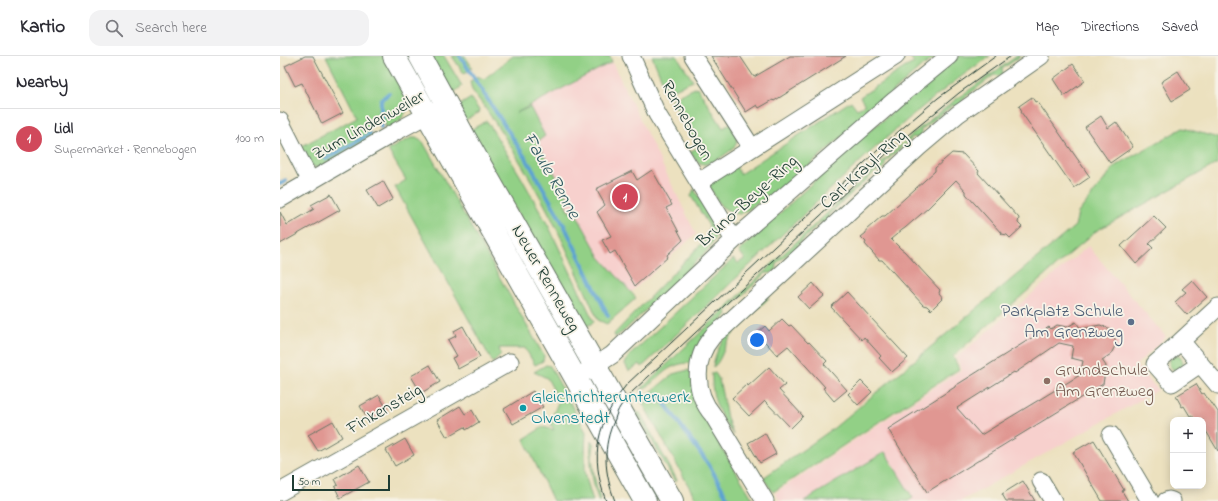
<!DOCTYPE html>
<meta charset="utf-8">
<style>
:root{--surface:#fff;--page:#f2f2f3;--text:#2b2b33;--muted:#7c7c81;--line:#e1e1e2;--accent:#d1495b}
body{margin:0;font-family:"Indie Flower",sans-serif;background:var(--page);color:var(--text)}
.controls{position:absolute;right:12px;bottom:12px;display:grid;overflow:hidden;border-radius:8px;box-shadow:0 2px 10px #0003}
.controls button{width:36px;height:36px;display:grid;place-items:center;padding:0;border:0;border-bottom:1px solid var(--line);background:var(--surface);color:var(--text);font:20px sans-serif}
.scale{position:absolute;left:12px;bottom:10px;width:98px;box-sizing:border-box;padding-left:4px;border:2px solid #1f3d34;border-top:0;font-size:11px;line-height:14px;white-space:nowrap;color:#1f3d34;-webkit-text-stroke:3px #f7f3e8;paint-order:stroke}
.you{position:absolute;left:477px;top:284px;width:14px;height:14px;margin:-10px;border:3px solid #fff;border-radius:50%;background:#1a73e8;box-shadow:0 0 0 6px #1a73e833}
.badge{display:grid;place-items:center;width:26px;height:26px;border-radius:50%;background:var(--accent);color:#fff;font-size:13px;font-weight:700}
.pin{position:absolute;translate:-50% -50%;border:2px solid #fff;box-shadow:0 1px 4px #0006}
.list{margin:0;padding:0;list-style:none}
h2{display:flex;justify-content:space-between;align-items:center;height:52px;margin:0;padding:0 16px;font-size:17px}
h2 small{font-size:13px;font-weight:400;color:var(--muted)}
.list li{display:grid;grid-template-columns:26px 1fr auto;gap:12px;align-items:center;box-sizing:border-box;height:60px;padding:0 16px;border-top:1px solid var(--line)}
.list b{display:block;font-size:15px;white-space:nowrap}
.list p{margin:0;font-size:13px;white-space:nowrap;color:var(--muted)}
.list em{font-size:13px;font-style:normal;color:var(--muted)}
.icon{flex:none;width:22px;height:22px;fill:none;stroke:currentColor;stroke-width:2;stroke-linecap:round;stroke-linejoin:round}
.map{position:relative;flex:none;width:938px;height:445px;overflow:hidden}
header{display:flex;align-items:center;gap:24px;box-sizing:border-box;height:56px;padding:0 20px;background:var(--surface);border-bottom:1px solid var(--line)}
header strong{font-size:19px}
nav{display:flex;gap:22px;margin-inline-start:auto;font-size:14px}
.search{width:280px;height:36px;background:var(--page);display:flex;align-items:center;gap:10px;box-sizing:border-box;padding:0 14px;border-radius:12px;color:var(--muted);font-size:15px}
main{display:flex}
aside{flex:1;background:var(--surface)}
.map>svg:first-child{display:block}
.built{fill:#f7d0cd}
.green{fill:#92d086;stroke:#58865d}
.lines{fill:none;stroke-linecap:round;stroke-linejoin:round}
.stream{stroke:#5ca2d2;stroke-width:4}
.building{fill:#e09792;fill-rule:evenodd}
.minor-casing{stroke:#677665;stroke-width:19}
.major-casing{stroke:#677665;stroke-width:24}
.minor{stroke:#fff;stroke-width:17}
.major{stroke:#fff;stroke-width:22}
.tram{stroke:#1f3d34;stroke-width:1}
.service-dot{fill:#5c6f8a;stroke:#f7f3e8;stroke-width:1.5}
.education-dot{fill:#8d6e63;stroke:#f7f3e8;stroke-width:1.5}
.culture-dot{fill:#0f9aa8;stroke:#f7f3e8;stroke-width:1.5}
.labels{text-anchor:middle;dominant-baseline:central;stroke-width:3.5;stroke-linejoin:round;paint-order:stroke}
.street-label{font-size:18px;fill:#1f3d34;stroke:#f7f3e8}
.service-label{font-size:18px;fill:#4e5e75;stroke:#f7f3e8;text-anchor:end}
.education-label{font-size:18px;fill:#785e54;stroke:#f7f3e8;text-anchor:start}
.culture-label{font-size:18px;fill:#0d838f;stroke:#f7f3e8;text-anchor:start}
.water-label{font-size:19px;font-style:italic;fill:#315b63;stroke:#f7f3e8}
</style>
<header>
<strong>Kartio</strong>
<div class="search"><svg class="icon" aria-label="search" viewBox="0 0 24 24"><circle cx="10" cy="10" r="6"/><path d="M15 15l6 6"/></svg>Search here</div>
<nav><a>Map</a><a>Directions</a><a>Saved</a></nav>
</header>
<main>
<aside>
<h2>Nearby<small></small></h2>
<ul class="list">
<li><span class="badge">1</span><div><b>Lidl</b><p>Supermarket · Rennebogen</p></div><em>100 m</em></li>
</ul>
</aside>
<div class="map">
<svg width="938" height="445" viewBox="0 0 938 445">
<rect width="100%" height="100%" fill="#f7f3e8"/>
<filter id="ink" filterUnits="userSpaceOnUse"><feTurbulence type="fractalNoise" baseFrequency=".025" numOctaves="2"/><feDisplacementMap in="SourceGraphic" scale="8" xChannelSelector="R" yChannelSelector="G"/><feConvolveMatrix kernelMatrix="1 2 1 2 8 2 1 2 1" color-interpolation-filters="sRGB"/></filter>
<filter id="wash" filterUnits="userSpaceOnUse"><feTurbulence type="fractalNoise" baseFrequency=".012" numOctaves="4" result="noise"/><feDisplacementMap in="SourceGraphic" scale="16" xChannelSelector="R" yChannelSelector="G"/><feGaussianBlur stdDeviation="0.9" result="paint"/><feColorMatrix in="noise" values="0 0 0 0 0 0 0 0 0 0 0 0 0 0 0 0 0 1.4 0 .05"/><feComposite in="paint" operator="in"/></filter>
<g filter="url(#wash)">
<rect width="100%" height="100%" fill="#ece1bf"/>
<path class="built" d="M332,6L416,178L340,246L236,57Z
M808,190L886,281L856,309L878,334L681,445H500L495,437L682,313L676,302Z"/>
<path class="green" d="M46,0H108L129,47C126,60 119,66 108,74L103,64L86,73L95,81L38,112L32,110L20,91L77,61Z
M149,0H164L182,30L171,39Z
M172,0H185L192,11L184,18Z
M233,0H330L332,6L236,57L250,51L265,80L257,86L290,145L285,148L289,156L294,154L320,201L356,242L327,268L318,264C303,230 288,195 271,161C248,117 222,74 192,34L190,26L197,20L204,23Z
M372,0H397L413,25L387,36Z
M630,0H657L640,12L516,121L471,152L460,158L452,157L441,150L430,132L432,126L455,109L460,118L571,45L577,53L585,49L580,41L624,12L634,7Z
M680,0H710C641,47 581,104 521,161C468,211 415,261 362,311L360,308L349,315L345,308L349,300L453,203L458,207L465,203L459,195L581,82Z
M737,0H741L722,13L723,18L719,20L714,19L683,43L682,48L677,51L673,49L641,74V81L638,82L633,81L605,106V111L601,115H596L548,159L549,163L546,166H540L517,190L519,193L515,196H510L496,208L497,213L492,217H486L446,255L447,258L411,307C383,307 380,326 359,335L489,211L635,76L675,44Z
M417,31L443,72L452,67C455,74 459,80 456,88C454,94 430,110 423,108C416,107 414,101 410,96L418,91L391,43Z
M191,42L200,56L185,65L177,51Z
M207,65L241,121L269,171L314,266L304,272L190,74Z
M903,72L938,82V107L816,175L673,300L679,313L493,436L483,422L554,372L795,170L798,157L835,110Z
M131,82H136L143,86L264,300L263,305L255,309L245,292H219L221,299L213,307L115,131L126,124L108,94Z
M414,133L435,169V182L427,195L344,275L335,281L334,278L428,181L429,170L411,140Z
M483,242H489C474,256 458,269 447,287C443,294 440,307 433,311C437,281 462,262 483,242Z
M889 307a7 7 0 1 1 14 0a7 7 0 1 1-14 0Z
M266,309L270,310L306,376L305,398V415L307,425L313,445H273L244,383L263,371L274,374L270,366L279,344L267,322L254,316Z
M408,314L412,317L421,354L441,391L474,445H417L362,346L365,341L393,318Z
M432,317H435L439,323L447,362L453,379C439,358 431,343 432,317Z
M356,356L360,357L397,424L395,426Z
M311,384L314,389L312,401L314,418L317,432L321,445H318V443C311,423 310,405 311,384Z
M605,396L633,442L628,445H524Z"/>
<g class="lines">
<path class="stream" d="M180,0L250,109L285,171L328,260
M101,71V44L109,37
M46,103L90,78
M0,128L6,125
M378,338L429,409L449,445"/>
</g>
<g id="blocks">
<path class="building" d="M25,0H33L63,57L42,68L22,27L15,30L5,10Z
M431,0H460L474,21L510,0H566L494,45L493,44L479,52L477,49L466,56Z
M793,8L805,25L784,40L773,23Z
M898,15L910,34L892,45L881,26Z
M752,41L755,46L757,45L810,121L794,132L741,56L742,55L739,50Z
M821,60L828,72L836,66L853,91L830,107L805,71Z
M672,97L683,98L699,115L698,117L739,162L738,167L742,171L730,182L727,179L722,178L686,138V135L676,124L648,152L625,172L622,174L611,183L621,193L624,195L660,234L659,237L663,242L651,254L647,250L643,249L602,204H599L585,188L586,186L581,181L586,177V174L602,160H605L655,115V112Z
M372,114L392,149L386,152L403,184L387,199L388,201L355,230L335,195L330,198L322,184L331,180L317,156L325,149L316,133L352,115L357,124Z
M103,125L113,143L98,152L87,134Z
M51,138L60,154L0,188V156L7,169L34,153L31,149Z
M874,160L886,172L869,188L873,192L856,208L841,190Z
M912,224L927,241L907,259L895,246L906,236L902,233Z
M533,227L544,240L529,253L518,241Z
M567,236L628,302L612,316L599,302L601,300L584,281L582,284L551,251Z
M502,263L509,270L511,269L528,287L529,286L547,305L544,308L567,334L554,345L543,332L545,331L508,290L497,299L477,277L485,270L489,275Z
M796,266L801,273L820,269L831,273L833,276L836,288L831,298L822,304L826,310L823,328L647,436L608,373L675,331V330L769,271L771,273L777,269L787,271ZM779,287L793,290L791,302L803,305L800,319L701,379L677,352L734,316L735,317Z
M183,270L200,301L178,313L172,302L177,300L168,284L176,280L174,275Z
M150,309L160,326L141,337L131,320Z
M489,311L505,329L499,334L523,360L511,372L485,345L469,360L452,342L467,328L468,330Z
M581,325L592,336L578,349L568,338Z
M916,328L922,338L924,337L931,348L932,347L938,356V395L923,370V364H915L912,359L910,360L904,350L902,351L896,340Z
M253,335L263,351L233,368L224,353Z
M99,339L108,355L89,366L80,350Z
M180,350L185,358L192,354L199,366L186,374L185,371L167,381L157,364Z
M53,365L62,381L38,395L28,379Z
M485,377L496,398L480,407L468,387Z
M125,383L134,399L115,410L106,394Z
M814,384L844,434L842,435L848,445H822L793,396Z
M79,409L89,426L60,442L55,431L58,429L55,423Z
M743,425L755,445H726L722,438Z"/>
</g>
</g>
<g filter="url(#ink)">
<use href="#blocks" fill-opacity="0" stroke="#677665" stroke-width="1"/>
<g class="lines">
<g class="minor-casing">
<path id="minor" d="M351,0L377,58L454,184
M413,0L472,92
M0,65L31,126
M419,126L616,0
M0,143L117,75L158,53
M901,285L938,251
M920,308L892,327L875,308L901,285L938,329
M304,317L332,299L454,184L615,44L669,0
M831,379L870,445
M761,425L773,445
M0,436L230,306
M485,445L433,359C414,337 413,303 432,281C435,277 440,274 444,271L639,91L678,58L761,0
M886,445L889,444L892,445"/>
</g>
<g class="major-casing">
<path id="major" d="M114,0L365,445
M140,0L185,82L392,445"/>
</g>
<use href="#minor" class="minor"/>
<use href="#major" class="major"/>
<path class="tram" d="M326,445C309,399 317,366 347,328L612,81L658,42L716,0
M335,445C324,417 322,390 335,363C336,359 338,354 340,351C343,346 348,341 352,336L617,88L679,37L731,0"/>
</g>
</g>
<circle class="service-dot" cx="851" cy="266" r="4"/>
<circle class="education-dot" cx="767" cy="325" r="4"/>
<circle class="culture-dot" cx="243" cy="352" r="4"/>
<g class="labels">
<g class="street-label">
<text transform="translate(406 65) rotate(61)">Rennebogen</text>
<text transform="translate(89 70) rotate(-29)">Zum Lindenweiler</text>
<text transform="translate(584 114) rotate(-42)">Carl-Krayl-Ring</text>
<text transform="translate(468 146) rotate(-42)">Bruno-Beye-Ring</text>
<text transform="translate(265 223) rotate(60)">Neuer Renneweg</text>
<text transform="translate(105 354) rotate(-30)">Finkensteig</text>
</g>
<g class="service-label">
<text x="843" y="256">Parkplatz Schule<tspan x="843" dy="21">Am Grenzweg</tspan></text>
</g>
<g class="education-label">
<text x="775" y="315">Grundschule<tspan x="775" dy="21">Am Grenzweg</tspan></text>
</g>
<g class="culture-label">
<text x="251" y="342">Gleichrichterunterwerk<tspan x="251" dy="21">Olvenstedt</tspan></text>
</g>
<g class="water-label">
<text transform="translate(271 120) rotate(60)">Faule Renne</text>
</g>
</g>
</svg>
<div class="controls">
<button>+</button>
<button>−</button>
</div>
<div class="scale">50 m</div>
<div class="you"></div>
<div class="pin badge" style="left:345px;top:141px">1</div>
</div>
</main>
